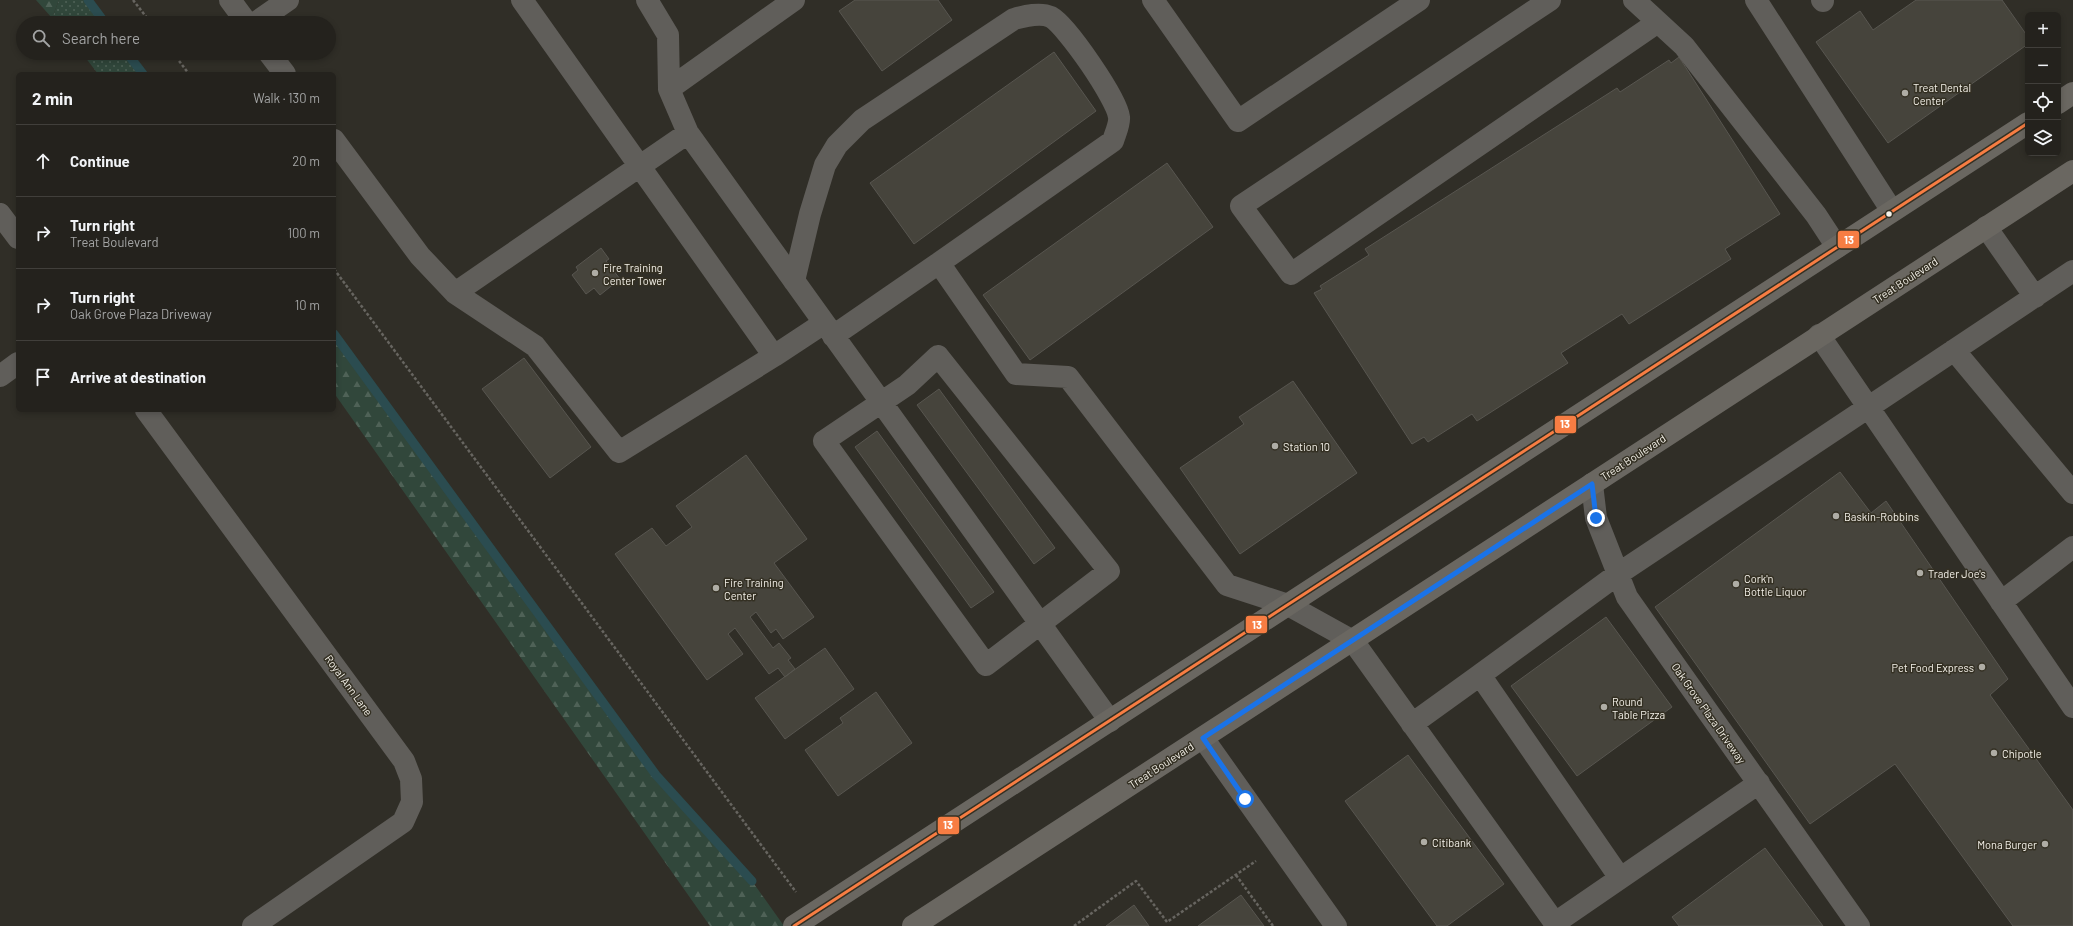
<!DOCTYPE html>
<meta charset="utf-8">
<style>
:root{--surface:#24221d;--page:#2c2a26;--text:#f1f3f6;--muted:#a3a4a4;--line:#413f3b}
body{margin:0;font-family:Barlow,sans-serif;background:var(--page);color:var(--text)}
.controls{position:absolute;right:12px;top:12px;display:grid;overflow:hidden;border-radius:6px;box-shadow:0 2px 6px #0003}
.controls button{width:36px;height:36px;display:grid;place-items:center;padding:0;border:0;border-bottom:1px solid var(--line);background:var(--surface);color:var(--text);font:20px sans-serif}
.stop{position:absolute;width:12px;height:12px;margin:-9px;border:3px solid #1a73e8;border-radius:50%;background:#fff}
.stop.end{background:#1a73e8;border-color:#fff;box-shadow:0 1px 4px #0008}
.list{margin:0;padding:0;list-style:none}
h2{display:flex;justify-content:space-between;align-items:center;height:52px;margin:0;padding:0 16px;font-size:17px}
h2 small{font-size:13px;font-weight:400;color:var(--muted)}
.list li{display:grid;grid-template-columns:26px 1fr auto;gap:12px;align-items:center;box-sizing:border-box;height:72px;padding:0 16px;border-top:1px solid var(--line)}
.list b{display:block;font-size:15px;white-space:nowrap}
.list p{margin:0;font-size:13px;white-space:nowrap;color:var(--muted)}
.list em{font-size:13px;font-style:normal;color:var(--muted)}
.icon{flex:none;width:22px;height:22px;fill:none;stroke:currentColor;stroke-width:2;stroke-linecap:round;stroke-linejoin:round}
.map{position:relative;flex:none;width:2073px;height:926px;overflow:hidden}
.search{position:absolute;background:var(--surface);box-shadow:0 2px 6px #0003;left:16px;top:16px;width:320px;height:44px;display:flex;align-items:center;gap:10px;box-sizing:border-box;padding:0 14px;border-radius:22px;color:var(--muted);font-size:15px}
.panel{position:absolute;background:var(--surface);box-shadow:0 2px 6px #0003;left:16px;top:72px;width:320px;height:340px;border-radius:6px}
.map>svg:first-child{display:block}
.grass{fill:url(#grass-dots)}
.forest{fill:url(#forest-firs)}
.lines{fill:none;stroke-linecap:round;stroke-linejoin:round}
.stream{stroke:#2b4c50;stroke-width:9}
.building{fill:#46443c;stroke:#585650}
.path{stroke:#676560;stroke-width:2.5;stroke-dasharray:3 2;stroke-linecap:butt}
.minor{stroke:#605e5a;stroke-width:22}
.major{stroke:#6a6761;stroke-width:22}
.bus-1-casing{stroke:#343023;stroke-width:6}
.bus-1{stroke:#f77d43;stroke-width:3}
.route{stroke:#1a73e8;stroke-width:5}
.poi-dot{fill:#afada5;stroke:#343023;stroke-width:1.5}
.bus-dot{fill:#f4f1e9;stroke:#343023;stroke-width:1.5}
.labels{text-anchor:middle;dominant-baseline:central;stroke-width:3;stroke-linejoin:round;paint-order:stroke}
.poi-label{font-size:11px;fill:#f4f1e9;stroke:#343023;text-anchor:start}
.street-label{font-size:11px;fill:#f4f1e9;stroke:#343023}
.line-badge{stroke:#343023;stroke-width:1.5}
.badge-label{font-size:11px;text-anchor:middle;font-weight:bold;fill:#fff}
</style>
<div class="map">
<svg width="2073" height="926" viewBox="0 0 2073 926">
<defs>
<pattern id="grass-dots" width="8" height="8" patternUnits="userSpaceOnUse"><rect width="8" height="8" fill="#31473b"/><path d="M2 2h.1M6 6h.1" fill="none" stroke="#4f6257" stroke-width="1.8" stroke-linecap="round"/></pattern>
<pattern id="forest-firs" width="22" height="20" patternUnits="userSpaceOnUse"><rect width="22" height="20" fill="#31473b"/><path d="M5 1l3.5 6h-7zM16 11l3.5 6h-7z" fill="#4f6257"/></pattern>
</defs>
<rect width="100%" height="100%" fill="#302e27"/>
<path class="grass" d="M59,0H88L105,23H56L52,18Z
M82,53H127L143,74H98Z"/>
<path class="forest" d="M36,0H59L52,18Z
M334,334L656,775L752,881L784,926H710L334,393Z"/>
<g class="lines">
<path class="stream" d="M88,0L105,23
M127,53L143,74
M334,334L656,775L752,881"/>
</g>
<path class="building" d="M855,0H938L952,20L882,71L839,11Z
M1916,0H2002L2028,37V44L1888,143L1816,42L1860,11L1873,30Z
M1054,52L1096,111L914,244L870,183Z
M1679,57L1780,214L1725,249L1731,259L1629,324L1622,314L1561,353L1568,363L1477,421L1472,414L1428,442L1424,437L1412,444L1314,293L1322,289L1320,286L1369,255L1365,249L1617,88L1620,92L1669,60L1671,63Z
M1167,163L1213,227L1030,360L983,295Z
M601,248L609,259L606,261L620,279L600,295L594,288L586,294L572,275L578,270L576,267Z
M524,358L591,447L550,478L482,389Z
M1293,381L1357,473L1240,554L1180,468L1244,424L1239,417Z
M939,389L1055,548L1034,564L917,405Z
M877,431L994,592L971,608L855,447Z
M746,455L807,539L774,563L814,617L783,639L776,629L771,633L756,612L750,617L773,648L779,643L791,658L788,660L795,669L785,677L778,668L769,674L735,628L728,634L743,654L707,680L615,554L652,528L666,546L692,527L676,506Z
M1840,472L1871,513L1886,501L2008,679L1990,695L2073,810V926H2013L1895,764L1810,824L1655,607Z
M1606,617L1672,707L1577,776L1511,686Z
M825,648L854,689L785,739L755,698Z
M876,692L912,743L838,796L805,750L843,723L840,718Z
M1408,755L1504,884L1447,926H1437L1345,801Z
M1765,848L1823,926H1679L1672,917Z
M1241,895L1264,926H1198Z
M1134,905L1149,926H1106Z"/>
<g class="lines">
<path class="path" d="M133,0L151,23
M173,53L189,74
M334,269L796,892
M1236,875L1273,926
M1074,926L1136,881L1167,922L1256,861"/>
<path class="minor" d="M230,0L247,23
M522,0L774,356
M647,0L668,35L669,89L688,133L1110,721
M1153,0L1238,121L1419,0
M1550,0L1241,206L1291,274L1658,22
M1634,0L1684,46L1816,215L1837,247
M1756,0L1892,211
M1822,0L1823,1
M255,23L288,0
M269,53L285,74
M669,89L794,0
M334,140L420,256L455,293L535,346L619,452L774,356L824,323
M0,214L18,238
M1986,227L2035,297
M794,281L810,214L825,165L837,145L862,120L1014,19C1025,16 1040,12 1051,17C1067,26 1117,99 1119,117C1120,124 1115,134 1113,141L939,263
M455,293L688,133
M1819,335L2073,707
M833,336L939,263L1016,374L1068,377L1227,585L1288,605L1353,641L1557,926
M1954,350L2073,493
M938,356L1109,571L986,665L824,441L907,385Z
M0,376L18,363
M146,410L404,761L411,779L412,802L403,822L253,926
M1592,484L1596,518L1627,597L1859,926
M2001,602L2073,547
M1412,724L1480,675
M1203,738L1336,926
M1620,878L1480,675L1618,574L2073,271
M1555,923L1759,783"/>
<path class="major" d="M2058,103L2073,93
M794,926L2028,123
M913,926L2073,171"/>
<g class="bus-1-casing">
<path id="bus-1" d="M794,926L2028,123"/>
</g>
<use href="#bus-1" class="bus-1"/>
</g>
<g class="lines">
<path class="route" d="M1245,799L1203,738L1592,484L1596,518"/>
</g>
<g class="poi-dot">
<circle cx="1905" cy="93" r="4"/>
<circle cx="595" cy="273" r="4"/>
<circle cx="1275" cy="446" r="4"/>
<circle cx="1836" cy="516" r="4"/>
<circle cx="1920" cy="573" r="4"/>
<circle cx="1736" cy="584" r="4"/>
<circle cx="716" cy="588" r="4"/>
<circle cx="1982" cy="667" r="4"/>
<circle cx="1604" cy="707" r="4"/>
<circle cx="1994" cy="753" r="4"/>
<circle cx="1424" cy="842" r="4"/>
<circle cx="2045" cy="844" r="4"/>
</g>
<circle class="bus-dot" cx="1889" cy="214" r="3.5"/>
<g class="labels">
<g class="poi-label">
<text x="1913" y="87">Treat Dental<tspan x="1913" dy="13">Center</tspan></text>
<text x="603" y="267">Fire Training<tspan x="603" dy="13">Center Tower</tspan></text>
<text x="1283" y="446">Station 10</text>
<text x="1844" y="516">Baskin-Robbins</text>
<text x="1928" y="573">Trader Joe's</text>
<text x="1744" y="578">Cork'n<tspan x="1744" dy="13">Bottle Liquor</tspan></text>
<text x="724" y="582">Fire Training<tspan x="724" dy="13">Center</tspan></text>
<text x="1974" y="667" text-anchor="end">Pet Food Express</text>
<text x="1612" y="701">Round<tspan x="1612" dy="13">Table Pizza</tspan></text>
<text x="2002" y="753">Chipotle</text>
<text x="1432" y="842">Citibank</text>
<text x="2037" y="844" text-anchor="end">Mona Burger</text>
</g>
<g class="street-label">
<text transform="translate(1905 280) rotate(-33)">Treat Boulevard</text>
<text transform="translate(1633 457) rotate(-33)">Treat Boulevard</text>
<text transform="translate(349 685) rotate(54)">Royal Ann Lane</text>
<text transform="translate(1709 713) rotate(55)">Oak Grove Plaza Driveway</text>
<text transform="translate(1161 765) rotate(-33)">Treat Boulevard</text>
</g>
</g>
<g class="line-badge">
<rect x="1837" y="230" width="23" height="19" rx="4" fill="#f77d43"/>
<rect x="1554" y="415" width="23" height="19" rx="4" fill="#f77d43"/>
<rect x="1245" y="615" width="23" height="19" rx="4" fill="#f77d43"/>
<rect x="937" y="816" width="23" height="19" rx="4" fill="#f77d43"/>
</g>
<g class="badge-label">
<text x="1849" y="244">13</text>
<text x="1565" y="428">13</text>
<text x="1257" y="629">13</text>
<text x="948" y="829">13</text>
</g>
</svg>
<div class="controls">
<button>+</button>
<button>−</button>
<button><svg class="icon" aria-label="locate" viewBox="0 0 24 24"><circle cx="12" cy="12" r="6"/><path d="M12 2v4M12 18v4M2 12h4M18 12h4"/></svg></button>
<button><svg class="icon" aria-label="layers" viewBox="0 0 24 24"><path d="M12 4l9 5-9 5-9-5zM3 14l9 5 9-5"/></svg></button>
</div>
<div class="stop" style="left:1245px;top:799px"></div>
<div class="stop end" style="left:1596px;top:518px"></div>
<div class="search"><svg class="icon" aria-label="search" viewBox="0 0 24 24"><circle cx="10" cy="10" r="6"/><path d="M15 15l6 6"/></svg>Search here</div>
<section class="panel">
<h2>2 min<small>Walk · 130 m</small></h2>
<ul class="list">
<li><svg class="icon" aria-label="ahead" viewBox="0 0 24 24"><path d="M12 20V5M6 11l6-6 6 6"/></svg><div><b>Continue</b></div><em>20 m</em></li>
<li><svg class="icon" aria-label="right" viewBox="0 0 24 24"><path d="M7 20v-9h11M14 6l5 5-5 5"/></svg><div><b>Turn right</b><p>Treat Boulevard</p></div><em>100 m</em></li>
<li><svg class="icon" aria-label="right" viewBox="0 0 24 24"><path d="M7 20v-9h11M14 6l5 5-5 5"/></svg><div><b>Turn right</b><p>Oak Grove Plaza Driveway</p></div><em>10 m</em></li>
<li><svg class="icon" aria-label="arrive" viewBox="0 0 24 24"><path d="M6 21V4h12l-3 4 3 4H6"/></svg><div><b>Arrive at destination</b></div></li>
</ul>
</section>
</div>
